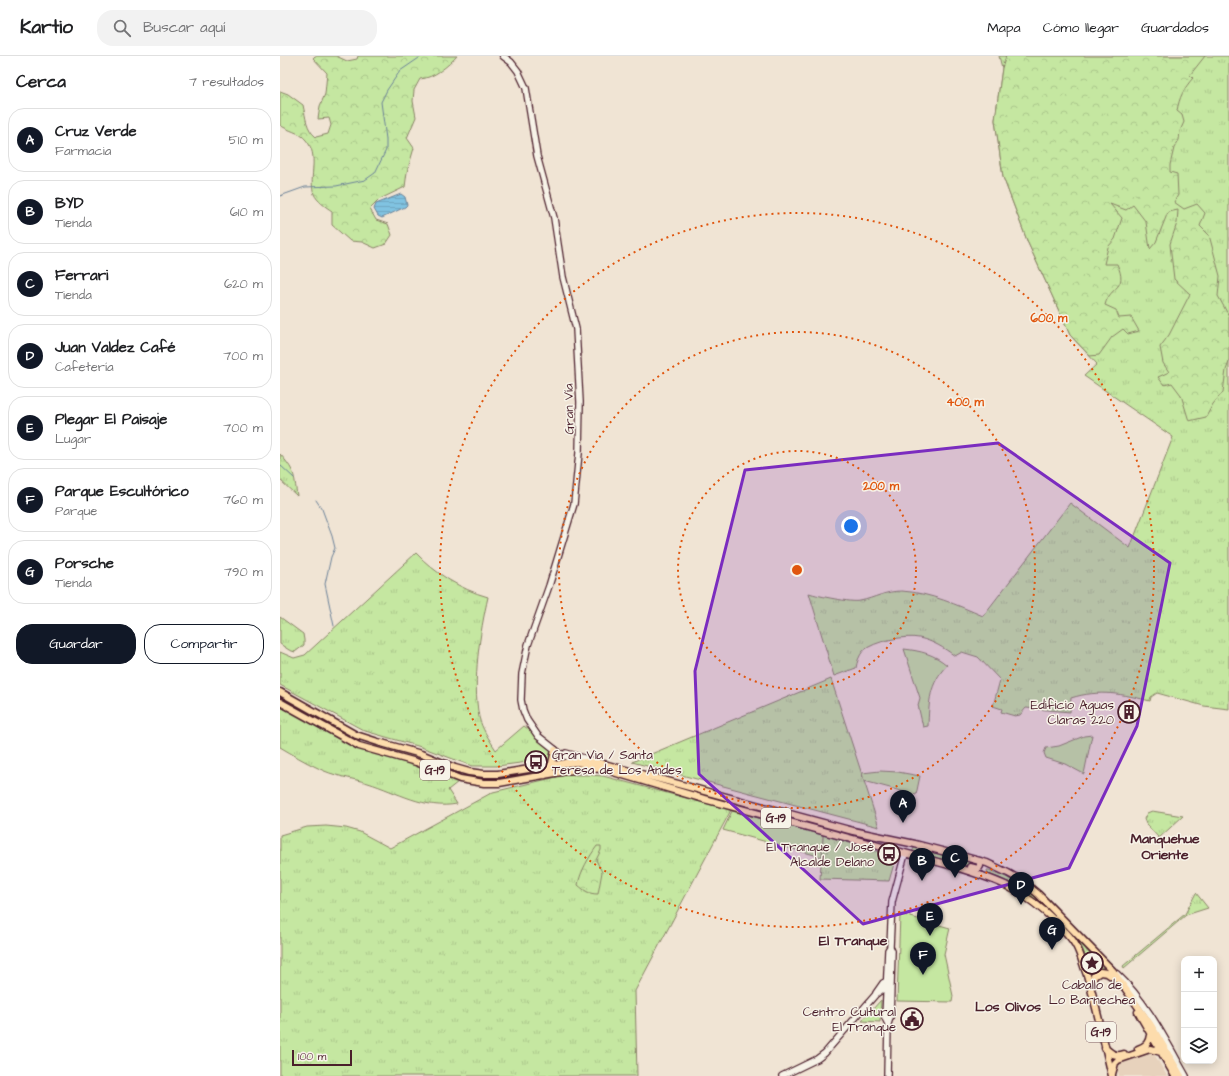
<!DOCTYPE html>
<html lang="es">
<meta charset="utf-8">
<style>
:root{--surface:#fff;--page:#f2f2f2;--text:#202124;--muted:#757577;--line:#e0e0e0;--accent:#111827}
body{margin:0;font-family:"Architects Daughter",sans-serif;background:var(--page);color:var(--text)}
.controls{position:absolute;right:12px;bottom:12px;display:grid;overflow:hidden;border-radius:8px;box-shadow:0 2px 10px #0003}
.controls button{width:36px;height:36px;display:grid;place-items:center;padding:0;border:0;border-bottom:1px solid var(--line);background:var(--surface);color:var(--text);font:20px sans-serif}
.scale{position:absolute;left:12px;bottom:10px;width:60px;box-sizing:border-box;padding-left:4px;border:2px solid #4a1f2b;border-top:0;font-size:11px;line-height:14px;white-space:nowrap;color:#4a1f2b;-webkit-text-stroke:3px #f7f3e8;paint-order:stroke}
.you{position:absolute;left:571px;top:470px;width:14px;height:14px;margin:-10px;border:3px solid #fff;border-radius:50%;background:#1a73e8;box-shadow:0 0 0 6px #1a73e833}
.badge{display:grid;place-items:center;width:26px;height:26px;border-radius:50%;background:var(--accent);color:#fff;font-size:13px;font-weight:700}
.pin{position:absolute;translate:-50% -33px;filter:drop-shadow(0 1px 2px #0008)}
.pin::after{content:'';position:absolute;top:21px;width:14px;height:12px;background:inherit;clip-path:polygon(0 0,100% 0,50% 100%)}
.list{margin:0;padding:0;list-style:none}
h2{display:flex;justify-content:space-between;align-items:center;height:52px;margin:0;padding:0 16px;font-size:17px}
h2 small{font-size:13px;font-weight:400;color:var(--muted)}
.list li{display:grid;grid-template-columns:26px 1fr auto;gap:12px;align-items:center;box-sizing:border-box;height:64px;margin:0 8px 8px;padding:0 8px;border:1px solid var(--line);border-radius:16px}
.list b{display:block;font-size:15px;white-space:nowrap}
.list p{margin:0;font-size:13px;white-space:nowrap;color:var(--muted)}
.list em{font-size:13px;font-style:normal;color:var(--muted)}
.actions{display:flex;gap:8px;padding:12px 16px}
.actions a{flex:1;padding:9px 0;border:1px solid var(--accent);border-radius:16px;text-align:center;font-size:14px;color:var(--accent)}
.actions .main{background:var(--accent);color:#fff}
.icon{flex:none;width:22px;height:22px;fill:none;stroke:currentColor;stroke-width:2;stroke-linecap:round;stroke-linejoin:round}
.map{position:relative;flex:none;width:949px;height:1020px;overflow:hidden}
header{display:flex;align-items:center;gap:24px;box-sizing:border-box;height:56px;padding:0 20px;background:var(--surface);border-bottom:1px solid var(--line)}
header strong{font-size:19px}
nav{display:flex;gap:22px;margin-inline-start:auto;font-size:14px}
.search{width:280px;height:36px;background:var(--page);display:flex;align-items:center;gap:10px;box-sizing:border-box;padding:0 14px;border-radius:16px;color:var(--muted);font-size:15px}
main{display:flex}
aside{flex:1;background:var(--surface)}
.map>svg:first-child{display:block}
.built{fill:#e7d2bc}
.grass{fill:url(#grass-tufts);stroke:#888366}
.forest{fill:url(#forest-crowns);stroke:#888366}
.park{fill:#c5e7a1;stroke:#888366}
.water{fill:url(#water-rules);stroke:#6a8198}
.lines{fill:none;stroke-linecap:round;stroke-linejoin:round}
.stream{stroke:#6a8198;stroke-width:1}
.secondary-casing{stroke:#4a1f2b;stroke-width:8}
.primary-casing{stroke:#4a1f2b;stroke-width:9}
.secondary{stroke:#f7f3e8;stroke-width:5.5}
.primary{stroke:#fddcac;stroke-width:6}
.marked{fill:#7b2cbf;fill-opacity:0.2;stroke:#7b2cbf;stroke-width:3;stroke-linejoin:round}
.ring{fill:none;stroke:#e0560e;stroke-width:2;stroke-dasharray:2 4}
.labels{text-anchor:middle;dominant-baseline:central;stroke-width:3;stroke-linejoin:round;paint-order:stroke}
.shield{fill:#f7f3e8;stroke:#7e5f64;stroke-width:1}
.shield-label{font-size:12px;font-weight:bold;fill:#4a1f2b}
.street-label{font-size:13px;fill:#4a1f2b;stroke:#f7f3e8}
.poi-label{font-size:13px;fill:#4a1f2b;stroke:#f7f3e8;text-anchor:end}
.neighbourhood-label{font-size:14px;font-weight:bold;fill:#4a1f2b;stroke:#f7f3e8}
.centre{fill:#e0560e;stroke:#f7f3e8;stroke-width:2}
.ring-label{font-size:12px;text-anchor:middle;font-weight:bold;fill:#e0560e;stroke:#f7f3e8;stroke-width:3;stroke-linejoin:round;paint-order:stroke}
</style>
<header>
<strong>Kartio</strong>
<div class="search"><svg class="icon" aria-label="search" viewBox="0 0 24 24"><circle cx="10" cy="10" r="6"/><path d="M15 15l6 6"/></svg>Buscar aquí</div>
<nav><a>Mapa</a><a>Cómo llegar</a><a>Guardados</a></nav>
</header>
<main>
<aside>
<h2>Cerca<small>7 resultados</small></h2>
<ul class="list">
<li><span class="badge">A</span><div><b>Cruz Verde</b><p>Farmacia</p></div><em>510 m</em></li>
<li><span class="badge">B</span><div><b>BYD</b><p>Tienda</p></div><em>610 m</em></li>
<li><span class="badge">C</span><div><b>Ferrari</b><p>Tienda</p></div><em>620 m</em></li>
<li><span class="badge">D</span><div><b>Juan Valdez Café</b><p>Cafetería</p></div><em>700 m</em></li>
<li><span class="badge">E</span><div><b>Plegar El Paisaje</b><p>Lugar</p></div><em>700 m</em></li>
<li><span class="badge">F</span><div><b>Parque Escultórico</b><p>Parque</p></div><em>760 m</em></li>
<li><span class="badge">G</span><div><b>Porsche</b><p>Tienda</p></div><em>790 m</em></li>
</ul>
<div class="actions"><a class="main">Guardar</a><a>Compartir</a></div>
</aside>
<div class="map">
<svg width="949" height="1020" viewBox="0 0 949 1020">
<defs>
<pattern id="grass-tufts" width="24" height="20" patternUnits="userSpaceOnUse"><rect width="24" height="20" fill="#c5e7a1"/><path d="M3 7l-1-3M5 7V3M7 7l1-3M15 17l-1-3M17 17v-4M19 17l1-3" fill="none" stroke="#abc68b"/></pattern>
<pattern id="forest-crowns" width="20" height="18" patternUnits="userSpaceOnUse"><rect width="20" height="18" fill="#c5e7a1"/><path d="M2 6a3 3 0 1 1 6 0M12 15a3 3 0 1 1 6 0" fill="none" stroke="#abc68b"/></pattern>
<pattern id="water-rules" width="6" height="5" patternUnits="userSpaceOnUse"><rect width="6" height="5" fill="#80c3e1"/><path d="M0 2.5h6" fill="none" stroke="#70a7c1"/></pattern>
</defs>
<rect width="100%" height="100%" fill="#f0e4d4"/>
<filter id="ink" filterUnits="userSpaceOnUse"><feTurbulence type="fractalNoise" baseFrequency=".025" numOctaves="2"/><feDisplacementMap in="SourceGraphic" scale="8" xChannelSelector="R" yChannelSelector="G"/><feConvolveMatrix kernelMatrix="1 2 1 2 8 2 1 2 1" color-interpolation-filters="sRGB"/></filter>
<g filter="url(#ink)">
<path class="built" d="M869,998H874L887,1020H839L836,1009Z"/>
<path class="grass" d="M719,0H949V653L924,650L877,637L871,641L870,645C843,638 819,633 791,642L790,656L746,652L740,659L735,660L721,656L722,653L713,650L720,624L698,601L682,596L675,600C664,592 653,585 639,582C625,579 594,585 583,595C579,600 577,606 576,612L554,620L529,537C538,540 572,547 580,545C595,542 605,535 622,535C651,537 677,549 703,560L790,447L850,492L893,381L804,320L817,308L790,279L748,187L723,121L715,64L722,12Z
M0,398C15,415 14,418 17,440L0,424Z
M136,497C156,518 180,533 208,541C200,576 192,625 199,661C202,673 209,683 216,694L244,670L274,693L271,703L217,710H192L141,691L85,675L0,629V596L14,602L25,599Z
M0,561L23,578L24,584V589L15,596L9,594L0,588Z
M551,623L599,771L352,706Z
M0,650L78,692L135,709L178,726L168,734L177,748C145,754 117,736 88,727C71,722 53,720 38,712C25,706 12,698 0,691Z
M285,719H309L323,720L451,754L355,935L357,1020H0V779L27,771L46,770L66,772L80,776L110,792L213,736Z
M872,755L903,760L879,782L866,768L864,763L867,757Z
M543,779L616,801L609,825L540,823Z
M634,792L698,808L697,812L632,796Z
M707,814H709C720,819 733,823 742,830C775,853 797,886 825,914L811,922C808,911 806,897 799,887C793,879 786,872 779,865C758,845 736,826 708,818Z
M916,837L928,852L906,859L844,912L843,910L905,858Z"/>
<path class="forest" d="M35,0H56L67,5L77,3L78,0H177C168,10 154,22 140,23L134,34L133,45L136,61L127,82L134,92L127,116L125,131L100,143L90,153L96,164L108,168L112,179L106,188L95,192L82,186L70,185L52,169V155C46,151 37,145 34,138C28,121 40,100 26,84C20,76 8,75 0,69V35L8,38L23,49C26,62 26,73 36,81L48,78L51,69L49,62L38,63L40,50L45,38L47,17L33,2Z
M726,0H925L910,19L913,22C904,32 899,42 897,55L902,59L904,66L900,75L899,84L894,92L890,109V116L897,118L898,139L894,146L904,153L917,148L925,157L920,170L929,179L940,220L938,240L949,260V306L946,314L943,336L933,348L926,361L909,365L901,339L892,327L884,329L878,321L889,316L883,307L880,291L889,279L910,238L894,223L892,206L890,188L897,167L898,154L888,156L876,186L870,193L866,166L853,149L846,154L830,148L842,162L835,183L828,191L824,208H837C849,234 830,229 825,249L836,254L839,262L851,261L859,275L848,278L843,273L832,281L819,299L810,300L790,279L748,187L723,121L715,64L722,12Z
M317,790H321V794L316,804L322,816L318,838C309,838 305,835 298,829C300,816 309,801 317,790Z"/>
<path class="park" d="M624,593C641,595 654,598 667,609C649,628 649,646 648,670L643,671L638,649L640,642Z
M812,679L804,718L785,708L766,702L764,697L766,692L779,690L804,680Z
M600,715L618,716L640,720L636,739L584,725L582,717Z
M452,755L543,779L542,801L443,774Z
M620,858L670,872L664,898L673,940L672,946L617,945Z
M601,944L600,966L582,965Z"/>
<path class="water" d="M121,138L125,141L127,149L125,151L102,162L98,160L94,153L96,148Z"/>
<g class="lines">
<path class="stream" d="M0,140L25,131L56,130L85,124L95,117L106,94V83L101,46L107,34L120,15L142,0
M0,409L14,422
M36,444L42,453L52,480L55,492L51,501L45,528L54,570"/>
<g class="secondary-casing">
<path id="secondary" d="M223,0L231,6L238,15L246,32L257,100L274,162L283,221L296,273L300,346L299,397L294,448L269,530L248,589L242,618L241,644L243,654L247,664L258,680L282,699L301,706
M286,697L318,706
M837,918C867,946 886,985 906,1020
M596,937L603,927L609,924
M608,968L605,962L608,894L610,891
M502,1020L537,1003L545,997L596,938L611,927
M607,1020L608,968L610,962L612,895L610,891L612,846L625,798"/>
</g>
<g class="primary-casing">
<path id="primary" d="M0,636L76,679L98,686L141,698L175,712L189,716L204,718H218L286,707L306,706L320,707L573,775L635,788L685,801L707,807L728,817L742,825L758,838L833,915L871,969L901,1020
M0,646L79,690L136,706L180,723L204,727H219L304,712L323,713L424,743L669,809C715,823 740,831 775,865C782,873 790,879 795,888C801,898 803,909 807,919C817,952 824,986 832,1020
M265,719L271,712L275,694
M690,811L698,813L700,810V805
M811,931L814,920L820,916L827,917L836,923
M858,956L895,1020
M825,992C832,998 835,1001 844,998
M858,993C866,990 869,987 870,979
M832,1018L835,1007L838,1004L870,993L881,996"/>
</g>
<use href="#secondary" class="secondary"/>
<use href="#primary" class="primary"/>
</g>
</g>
<path class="marked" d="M718,387L890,507L857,670L789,812L583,868L419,718L415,615L465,414Z"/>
<g class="ring">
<circle cx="517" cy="514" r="119"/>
<circle cx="517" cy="514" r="238"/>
<circle cx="517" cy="514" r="357"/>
</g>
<defs>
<g id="building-ring" transform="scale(1.15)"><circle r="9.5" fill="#f7f3e8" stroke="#4a1f2b" stroke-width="1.5"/><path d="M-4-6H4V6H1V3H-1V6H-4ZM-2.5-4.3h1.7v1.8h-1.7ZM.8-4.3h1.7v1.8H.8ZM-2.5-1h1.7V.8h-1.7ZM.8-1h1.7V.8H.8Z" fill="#4a1f2b"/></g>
<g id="bus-ring" transform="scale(1.15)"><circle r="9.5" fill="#f7f3e8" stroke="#4a1f2b" stroke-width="1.5"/><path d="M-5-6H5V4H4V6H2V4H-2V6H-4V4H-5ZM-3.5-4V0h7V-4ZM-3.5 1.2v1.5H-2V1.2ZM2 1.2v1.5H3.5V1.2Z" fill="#4a1f2b"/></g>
<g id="sight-ring" transform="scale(1.15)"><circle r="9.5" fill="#f7f3e8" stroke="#4a1f2b" stroke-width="1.5"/><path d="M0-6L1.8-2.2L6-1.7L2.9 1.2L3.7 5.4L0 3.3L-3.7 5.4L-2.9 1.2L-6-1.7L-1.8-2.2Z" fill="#4a1f2b"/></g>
<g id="civic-ring" transform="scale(1.15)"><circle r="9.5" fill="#f7f3e8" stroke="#4a1f2b" stroke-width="1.5"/><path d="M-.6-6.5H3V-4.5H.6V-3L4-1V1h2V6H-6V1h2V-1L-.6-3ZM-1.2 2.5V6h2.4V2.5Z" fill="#4a1f2b"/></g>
</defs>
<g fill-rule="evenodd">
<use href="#building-ring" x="849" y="656"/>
<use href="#bus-ring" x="256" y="706"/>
<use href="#bus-ring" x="609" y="798"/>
<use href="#sight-ring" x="812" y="907"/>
<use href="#civic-ring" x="632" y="963"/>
</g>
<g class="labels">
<g class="shield">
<rect x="140" y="704" width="30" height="20" rx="3"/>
<rect x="481" y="752" width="30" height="20" rx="3"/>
<rect x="806" y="966" width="30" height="20" rx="3"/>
</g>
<g class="shield-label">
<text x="155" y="714">G-19</text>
<text x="496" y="762">G-19</text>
<text x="821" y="976">G-19</text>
</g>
<g class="street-label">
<text transform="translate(289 353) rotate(-91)">Gran Vía</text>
</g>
<g class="poi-label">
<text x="834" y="649">Edificio Aguas<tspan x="834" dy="15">Claras 220</tspan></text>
<text x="272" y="699" text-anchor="start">Gran Via / Santa<tspan x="272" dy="15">Teresa de Los Andes</tspan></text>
<text x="594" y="791">El Tranque / José<tspan x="594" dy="15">Alcalde Delano</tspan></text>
<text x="812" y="929" text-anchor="middle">Caballo de<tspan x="812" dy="15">Lo Barnechea</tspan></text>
<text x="616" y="956">Centro Cultural<tspan x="616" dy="15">El Tranque</tspan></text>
</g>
<g class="neighbourhood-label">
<text x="885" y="783">Manquehue<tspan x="885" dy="16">Oriente</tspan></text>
<text x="573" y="885">El Tranque</text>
<text x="728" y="951">Los Olivos</text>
</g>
</g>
<circle cx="517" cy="514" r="6" class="centre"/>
<g class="ring-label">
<text x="769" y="266">600 m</text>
<text x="685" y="350">400 m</text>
<text x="601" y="434">200 m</text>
</g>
</svg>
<div class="controls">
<button>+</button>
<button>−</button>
<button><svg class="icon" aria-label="layers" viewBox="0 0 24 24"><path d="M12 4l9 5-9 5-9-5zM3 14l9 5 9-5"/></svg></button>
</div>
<div class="scale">100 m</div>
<div class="you"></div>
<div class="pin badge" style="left:623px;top:767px">A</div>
<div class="pin badge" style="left:642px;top:825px">B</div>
<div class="pin badge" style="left:675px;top:822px">C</div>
<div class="pin badge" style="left:741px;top:849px">D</div>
<div class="pin badge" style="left:650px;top:880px">E</div>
<div class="pin badge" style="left:643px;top:919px">F</div>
<div class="pin badge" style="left:772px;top:894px">G</div>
</div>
</main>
